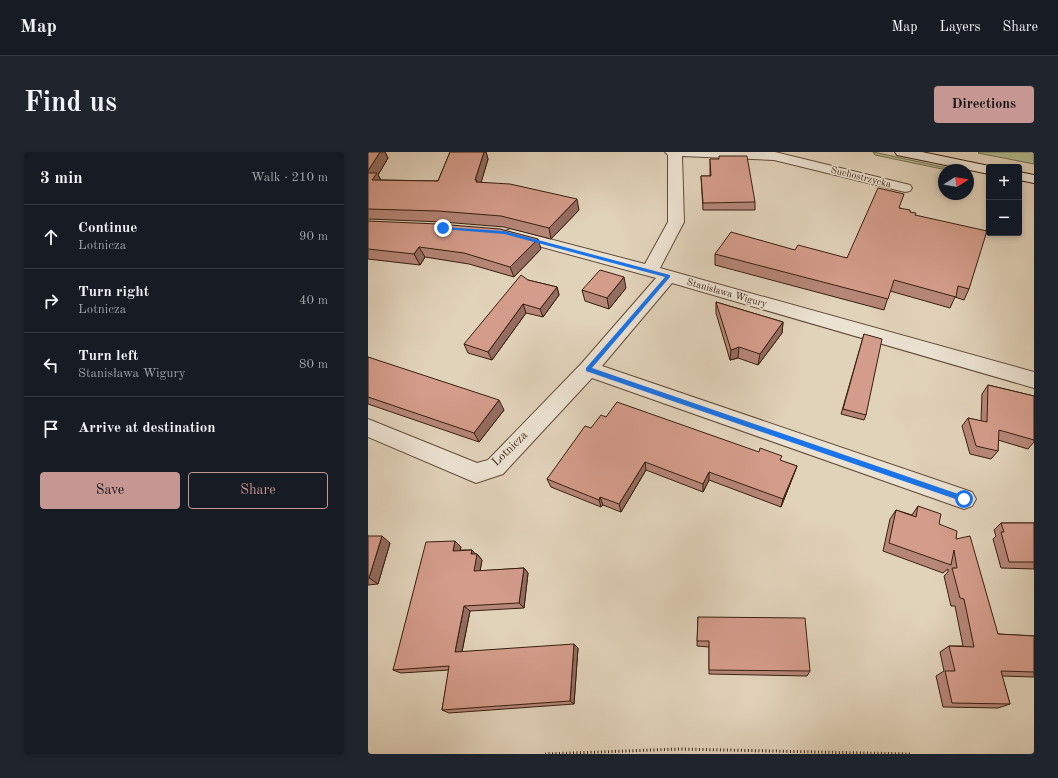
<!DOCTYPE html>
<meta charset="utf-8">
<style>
:root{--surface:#171b24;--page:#20242c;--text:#f1f3f6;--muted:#9ea1a6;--line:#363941;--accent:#c59692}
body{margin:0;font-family:"Old Standard TT",serif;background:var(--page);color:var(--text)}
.controls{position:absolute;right:12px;top:12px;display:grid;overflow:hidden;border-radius:4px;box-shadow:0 2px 6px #0003}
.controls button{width:36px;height:36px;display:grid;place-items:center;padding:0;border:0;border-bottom:1px solid var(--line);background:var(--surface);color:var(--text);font:20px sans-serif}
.compass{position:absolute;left:570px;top:12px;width:36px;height:36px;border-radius:50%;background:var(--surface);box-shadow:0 2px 6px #0003;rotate:79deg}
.stop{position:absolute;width:12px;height:12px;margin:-9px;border:3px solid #1a73e8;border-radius:50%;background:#fff}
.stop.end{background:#1a73e8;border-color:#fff;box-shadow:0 1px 4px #0008}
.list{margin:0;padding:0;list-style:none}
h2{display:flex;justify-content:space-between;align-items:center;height:52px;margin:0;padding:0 16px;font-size:17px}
h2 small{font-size:13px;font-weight:400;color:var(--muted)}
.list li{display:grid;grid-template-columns:26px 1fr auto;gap:12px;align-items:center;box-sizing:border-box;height:64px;padding:0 16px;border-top:1px solid var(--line)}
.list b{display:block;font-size:15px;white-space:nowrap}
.list p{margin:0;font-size:13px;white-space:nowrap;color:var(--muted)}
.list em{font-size:13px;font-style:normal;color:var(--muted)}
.actions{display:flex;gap:8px;padding:12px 16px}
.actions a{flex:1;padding:9px 0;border:1px solid var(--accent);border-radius:4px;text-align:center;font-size:14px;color:var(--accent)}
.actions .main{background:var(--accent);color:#111}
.icon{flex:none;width:22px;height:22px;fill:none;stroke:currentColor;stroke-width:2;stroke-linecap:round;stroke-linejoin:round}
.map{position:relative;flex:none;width:666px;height:602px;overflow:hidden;border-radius:4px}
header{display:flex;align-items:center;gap:24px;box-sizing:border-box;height:56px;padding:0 20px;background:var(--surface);border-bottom:1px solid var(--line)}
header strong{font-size:19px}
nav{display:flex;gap:22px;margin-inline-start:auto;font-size:14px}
.intro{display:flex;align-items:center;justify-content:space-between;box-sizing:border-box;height:96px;padding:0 24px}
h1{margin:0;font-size:28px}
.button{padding:10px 18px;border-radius:4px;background:var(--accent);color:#111;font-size:14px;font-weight:700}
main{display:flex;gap:24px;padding:0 24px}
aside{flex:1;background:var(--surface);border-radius:4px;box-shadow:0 2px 6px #0003}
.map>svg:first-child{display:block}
.green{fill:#b1bc91;stroke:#746e50}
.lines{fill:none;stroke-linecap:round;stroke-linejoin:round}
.street-casing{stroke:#624c39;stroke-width:2}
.secondary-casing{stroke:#381f0e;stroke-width:2}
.path{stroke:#381f0e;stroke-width:3;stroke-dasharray:1 2.5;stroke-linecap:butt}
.street{fill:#ece2d2;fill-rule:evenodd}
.secondary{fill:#ece2d2;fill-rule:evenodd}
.wall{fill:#b68678;stroke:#381f0e}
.shaded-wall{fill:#946d61;stroke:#381f0e}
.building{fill:#d49c8b;stroke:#381f0e}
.route{fill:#1a73e8}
.labels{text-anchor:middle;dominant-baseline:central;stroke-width:3;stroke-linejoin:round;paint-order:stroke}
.far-street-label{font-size:10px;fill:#381f0e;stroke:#ece2d2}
.street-label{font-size:12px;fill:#381f0e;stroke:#ece2d2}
</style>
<header>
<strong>Map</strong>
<nav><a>Map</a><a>Layers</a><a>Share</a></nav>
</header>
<div class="intro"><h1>Find us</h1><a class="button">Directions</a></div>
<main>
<aside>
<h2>3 min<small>Walk · 210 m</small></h2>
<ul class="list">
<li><svg class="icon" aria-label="ahead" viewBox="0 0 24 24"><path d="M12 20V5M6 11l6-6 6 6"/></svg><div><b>Continue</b><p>Lotnicza</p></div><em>90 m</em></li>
<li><svg class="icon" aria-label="right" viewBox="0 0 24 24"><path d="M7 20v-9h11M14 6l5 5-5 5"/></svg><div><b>Turn right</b><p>Lotnicza</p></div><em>40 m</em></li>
<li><svg class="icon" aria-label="left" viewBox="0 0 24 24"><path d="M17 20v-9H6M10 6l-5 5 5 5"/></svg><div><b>Turn left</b><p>Stanisława Wigury</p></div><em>80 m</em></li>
<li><svg class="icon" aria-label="arrive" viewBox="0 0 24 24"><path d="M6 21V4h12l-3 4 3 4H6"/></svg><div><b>Arrive at destination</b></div></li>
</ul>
<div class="actions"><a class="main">Save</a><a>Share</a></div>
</aside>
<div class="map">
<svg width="666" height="602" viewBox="0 0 666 602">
<rect width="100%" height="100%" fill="#e1d2ba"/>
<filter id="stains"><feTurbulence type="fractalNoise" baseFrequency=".005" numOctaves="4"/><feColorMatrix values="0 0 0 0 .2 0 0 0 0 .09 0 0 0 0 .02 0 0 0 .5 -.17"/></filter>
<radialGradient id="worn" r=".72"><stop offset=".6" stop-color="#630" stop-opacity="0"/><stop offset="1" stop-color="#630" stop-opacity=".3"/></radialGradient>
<path class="green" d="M505,0L589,18H579L507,3Z
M612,0H666V12L610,1Z"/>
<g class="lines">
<g class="street-casing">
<path id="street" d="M297,0H407L542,33L544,36L542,39L537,40L406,8L314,4L316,70L292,116L666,220V236L304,131L234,214L604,340L608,347L604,354L596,357L224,226L135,322L108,331L0,285V267L109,311L120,308L213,212L288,126L137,85L135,82L137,79L143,77L277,112L300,70V3Z"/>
</g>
<g class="secondary-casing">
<path id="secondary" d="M527,0H554L626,15H621V22L534,4L529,3Z
M651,20L666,23V31L651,28Z"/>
</g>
<path class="path" d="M177,602L312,597L542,602"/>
<use href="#street" class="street"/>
<use href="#secondary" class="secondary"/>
</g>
<path class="wall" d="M0,0H17L20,6L10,23L13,28L70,29L82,0H118L120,7L113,30L211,58L183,87L136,75L75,70L0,67Z
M342,7L387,50V58H335L333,24H342Z
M532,56L547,63L601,137L596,148L587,145L582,156L522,139L516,158L347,113V102L479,106Z
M0,69L173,97L146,125L101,112L57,105L52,113L0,107Z
M160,128L189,135L191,143L175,165L158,161L124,208L100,201L96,192Z
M258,136L241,157L217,149L214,138Z
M348,150L415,170L414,181L390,213L370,206L362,208L348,161Z
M496,182L498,263L496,268L473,262Z
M0,205L136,258L111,290L0,252Z
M620,233L666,244V290L660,297L630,288V299L623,307L602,302L594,274L600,266L613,269L614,242Z
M238,265L413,309L429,314L426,322L413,355L341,328L335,340L278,318L253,360L235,353L233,355L183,335L179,327L223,276Z
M550,354L588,387L630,482L666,484V525L634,524L642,552L630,556L575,555L568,524L576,519L572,500L581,494H595L587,454H583L576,424L580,420V417L575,421L515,399L522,367L528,358L544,363Z
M633,371H666V417L633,416L625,387L628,384L626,378Z
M0,384L22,391L10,432L0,433Z
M87,389L93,395L92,398H104L107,402H109L114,408L112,419L156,416L160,421L156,456L102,459L94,500L210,496L206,552L81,561L74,558L81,518L33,521L25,518Z
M330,465L442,519L439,524L341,522V495L329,494Z"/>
<path class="shaded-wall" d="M12,0H17L20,6L10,23L14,31L9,39L0,22V19Z
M116,0H118L120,7L112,34L107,28Z
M209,47L211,58L183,87L181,76Z
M170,87L173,97L146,125L142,115Z
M51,95L57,105L52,113L46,102Z
M256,125L258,136L241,157L239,146Z
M189,135L191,143L175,165L172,157Z
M155,152L158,161L124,208L120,200Z
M415,170L414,181L390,213L392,202Z
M371,195L370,206L362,208L363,198Z
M131,248L136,258L111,290L106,281Z
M277,310L278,318L253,360L251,352Z
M429,314L426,322L413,355L415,347Z
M341,320V328L335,340V332Z
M232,345L235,353L233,355L231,348Z
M14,384L22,391L10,432L1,426Z
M87,389L93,395L90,405L85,399Z
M104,398L109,404V402L114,408L111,425L106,419L103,402Z
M156,416L160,421L156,456L151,451Z
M96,454L102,459L93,504L87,500Z
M206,492L210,496L206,552L202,549Z"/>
<path class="building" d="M0,0H12L0,19Z
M82,0H116L107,28H109L108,30L142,32L209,47L181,76L133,64L70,59L0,57V21H9L4,28L70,29Z
M351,4H379L387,50L335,51L333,24H343L342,7H351Z
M510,36L536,42L531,56L542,58V60L548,61L547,63L619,79L601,137L590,134L588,145L526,128L520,147L347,102L363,80L427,98L430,93L479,106Z
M0,69L70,72L132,77L170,87L142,115L96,101L51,95L46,102L0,97Z
M232,118L256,125L239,146L214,138Z
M153,123L160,128L189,135L172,157L155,152L120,200L96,192Z
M348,150L415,170L392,202L371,195L363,198Z
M496,182L514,187L498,263L475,257Z
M0,205L131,248L106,281L0,245Z
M620,233L666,244V288L631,278L630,299L608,294L600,266L619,270Z
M249,250L391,300L392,296L414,304L412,308L429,314L415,347L341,320L335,332L277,310L251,352L232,345L231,348L179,327L217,274L223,276L233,263L238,265Z
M550,354L573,362L571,372L589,379L588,387L602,384L630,482L666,484V520L633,519L642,552L584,551L577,519H587L581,494L606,495L596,447L592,446L584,416H589L586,398L583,413L521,391L528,358L548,365Z
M633,371H666V410H641L633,380H636Z
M0,384H14L1,426H0Z
M87,389L85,399L104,398L103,402H109L106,419L156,416L151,451L96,454L87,500L206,492L202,549L74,558L81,514L25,518L58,390Z
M330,465L437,466L442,519L341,518V489H329Z"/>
<path class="route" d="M75,75L136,79L302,123V125L224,216L596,344L599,347L598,349L596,350L218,219V216L297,125L136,82L74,77Z"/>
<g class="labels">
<g class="far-street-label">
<text transform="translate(493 25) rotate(14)">Suchostrzycka</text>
<text transform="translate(359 141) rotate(16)">Stanisława Wigury</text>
</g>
<g class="street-label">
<text transform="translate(142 297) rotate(-44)">Lotnicza</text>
</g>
</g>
<rect width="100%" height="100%" filter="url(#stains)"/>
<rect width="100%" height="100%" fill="url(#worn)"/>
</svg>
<div class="controls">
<button>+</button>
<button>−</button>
</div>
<svg class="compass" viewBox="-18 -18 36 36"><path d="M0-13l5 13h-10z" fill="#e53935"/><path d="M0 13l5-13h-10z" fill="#9ea1a6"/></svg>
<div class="stop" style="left:596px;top:347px"></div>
<div class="stop end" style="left:75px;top:76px"></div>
</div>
</main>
